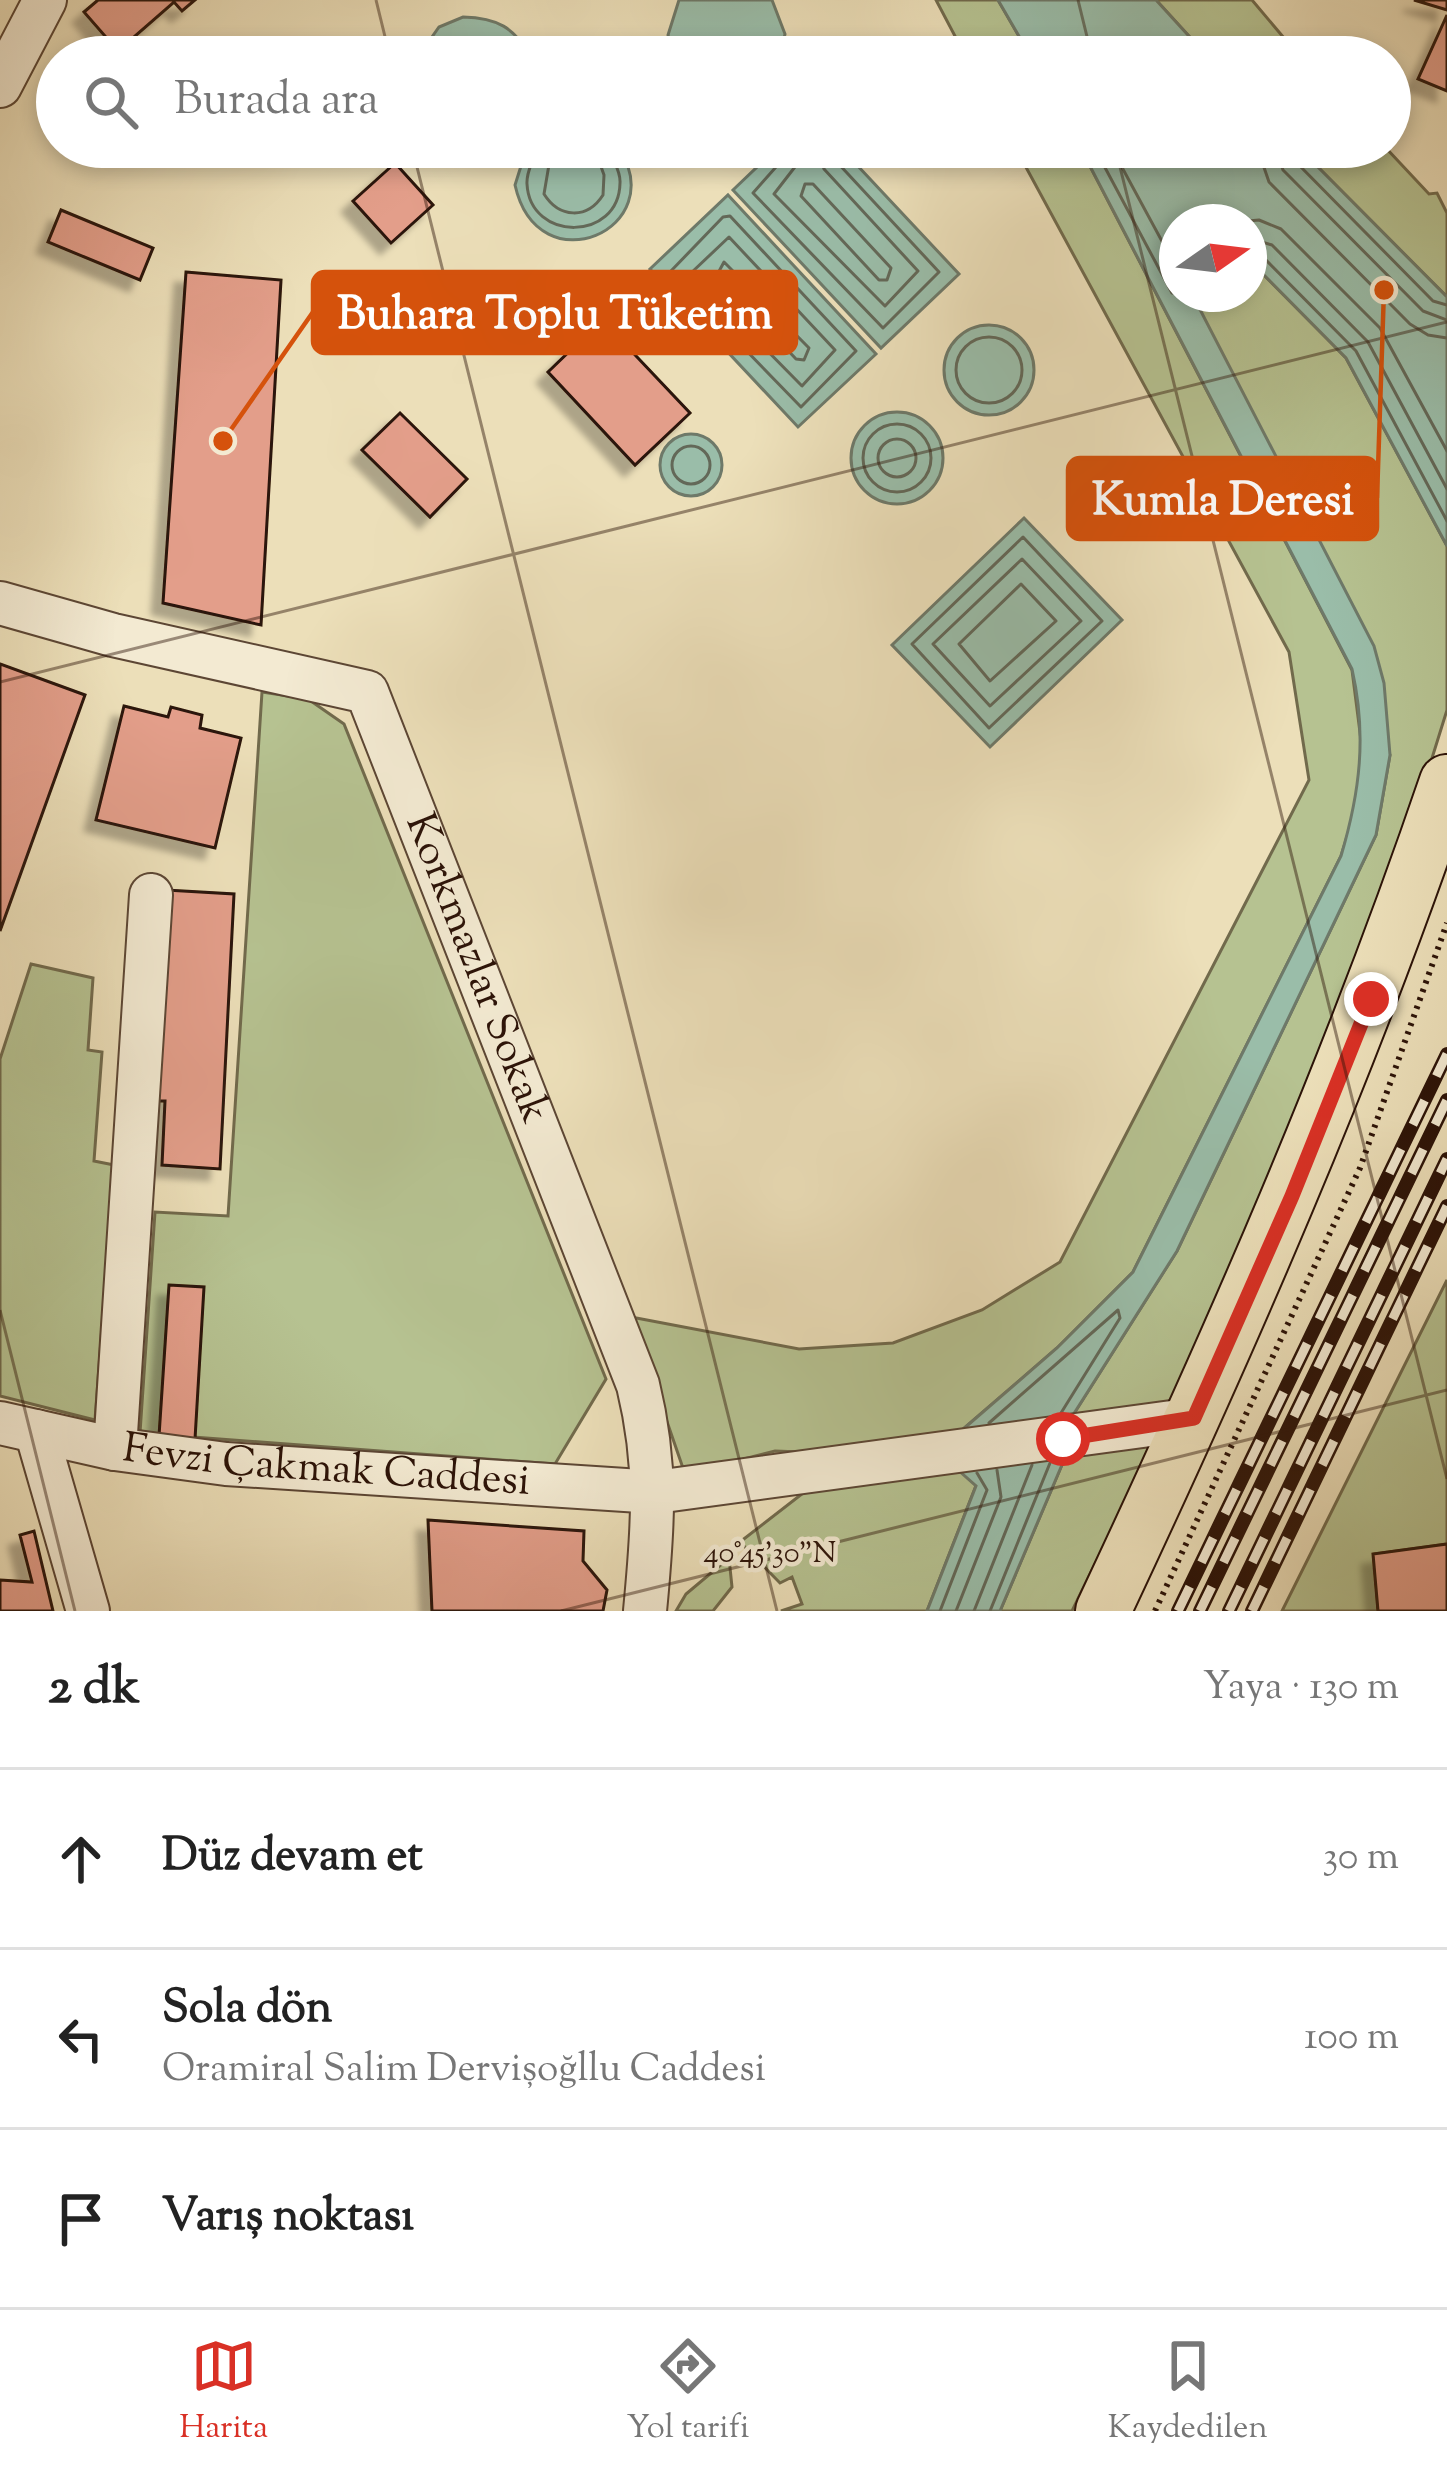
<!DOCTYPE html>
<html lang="tr">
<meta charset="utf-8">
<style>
:root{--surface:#fff;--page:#f2f2f2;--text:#222;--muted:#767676;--line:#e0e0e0;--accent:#d93025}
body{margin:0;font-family:"Sorts Mill Goudy",serif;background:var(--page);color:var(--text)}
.compass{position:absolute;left:1159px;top:204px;width:108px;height:108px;border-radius:50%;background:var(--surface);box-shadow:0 6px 18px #0003;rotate:76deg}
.stop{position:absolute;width:36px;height:36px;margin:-27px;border:9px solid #d93025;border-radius:50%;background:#fff}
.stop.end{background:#d93025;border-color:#fff;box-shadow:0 3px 12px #0008}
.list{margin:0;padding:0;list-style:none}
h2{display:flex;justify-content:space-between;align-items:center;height:156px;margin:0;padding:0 48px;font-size:51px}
h2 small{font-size:39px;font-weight:400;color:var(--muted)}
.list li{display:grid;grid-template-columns:78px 1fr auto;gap:36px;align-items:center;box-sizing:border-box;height:180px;padding:0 48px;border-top:3px solid var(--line)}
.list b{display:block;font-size:45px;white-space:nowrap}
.list p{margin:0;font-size:39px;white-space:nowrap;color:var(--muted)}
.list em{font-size:39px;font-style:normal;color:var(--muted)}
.icon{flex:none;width:66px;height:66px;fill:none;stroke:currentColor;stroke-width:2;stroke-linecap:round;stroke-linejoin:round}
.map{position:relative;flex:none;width:1447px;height:1611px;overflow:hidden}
.search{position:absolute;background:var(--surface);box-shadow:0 6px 18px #0003;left:36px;right:36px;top:36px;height:132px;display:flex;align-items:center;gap:30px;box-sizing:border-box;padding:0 42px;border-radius:66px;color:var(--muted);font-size:45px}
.sheet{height:696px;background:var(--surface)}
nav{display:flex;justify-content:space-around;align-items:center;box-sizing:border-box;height:168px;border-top:3px solid var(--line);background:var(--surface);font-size:33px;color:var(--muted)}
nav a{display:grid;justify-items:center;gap:6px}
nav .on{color:var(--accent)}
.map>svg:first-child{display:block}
.green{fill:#b6c291;stroke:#716a4c;stroke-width:3}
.water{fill:#9abda9;stroke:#6e7969;stroke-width:3}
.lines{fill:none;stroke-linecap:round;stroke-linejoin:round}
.shore{stroke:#636858;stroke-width:3}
.building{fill:#e39e8a;stroke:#2c1308;stroke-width:3;filter:url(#shadow)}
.minor-casing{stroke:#5c4634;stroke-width:46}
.major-casing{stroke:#2c1308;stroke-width:58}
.path{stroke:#2c1308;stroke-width:6;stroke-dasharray:3 6;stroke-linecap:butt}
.minor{stroke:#f3ead2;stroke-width:42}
.major{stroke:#ecdfb9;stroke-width:54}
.rail-casing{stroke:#2c1308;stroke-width:14}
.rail{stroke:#f3ead2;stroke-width:9;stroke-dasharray:27;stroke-linecap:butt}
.route{stroke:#d93025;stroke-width:15}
.ticks{fill:none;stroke:#2c1308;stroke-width:3;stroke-opacity:0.45}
.labels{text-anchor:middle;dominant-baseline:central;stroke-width:9;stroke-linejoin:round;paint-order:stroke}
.street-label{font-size:42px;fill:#2c1308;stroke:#f3ead2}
.ticks-label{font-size:30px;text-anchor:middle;fill:#2c1308;stroke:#f3ead2;stroke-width:9;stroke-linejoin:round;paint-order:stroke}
.leader{fill:none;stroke:#d5520c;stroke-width:4.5}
.callout-dot{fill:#d5520c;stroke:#f3ead2;stroke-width:4.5}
.callout{fill:#d5520c;stroke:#d5520c;stroke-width:4.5}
.callout-label{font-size:45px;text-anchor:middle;font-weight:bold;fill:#fff}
</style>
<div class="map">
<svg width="1447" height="1611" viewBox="0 0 1447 1611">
<defs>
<filter id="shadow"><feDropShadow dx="-11" dy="11" stdDeviation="3" flood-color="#0004"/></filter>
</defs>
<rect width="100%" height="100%" fill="#ecdfb9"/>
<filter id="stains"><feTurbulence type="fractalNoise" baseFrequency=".00167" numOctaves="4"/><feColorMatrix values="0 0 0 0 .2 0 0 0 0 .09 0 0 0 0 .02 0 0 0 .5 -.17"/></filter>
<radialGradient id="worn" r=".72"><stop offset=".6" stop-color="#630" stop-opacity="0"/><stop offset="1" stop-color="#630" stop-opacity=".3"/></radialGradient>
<path class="green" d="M936,0H998L1031,57H966Z
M1156,0H1252L1300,57H1208Z
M1015,147H1080L1352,670L1362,748L1357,804L1341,856L1133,1272L1057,1348L954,1437L828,1453L775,1451L685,1474L631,1317L799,1349L893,1343L982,1310L1060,1262L1309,780L1289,652Z
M1298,147H1385L1429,194L1437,193L1447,213V297Z
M1249,260L1346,358L1447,546V710L1399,864L1173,1405L1068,1423L1177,1251L1376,835L1390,755L1192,294H1249Z
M262,692L308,699L344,724L606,1379L555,1464L140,1433L155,1212L228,1216Z
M31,964L93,978L88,1050L102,1052L94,1161L114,1165L95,1420L0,1396V1059Z
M1447,1280V1544L1374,1554L1378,1611H1282Z
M1158,1435L1072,1611H1000L1067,1453Z
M984,1465L927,1611H781L802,1604L792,1577L780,1583L740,1542L807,1490Z
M729,1558L732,1587L713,1611H676L686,1594Z"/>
<path class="water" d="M679,0H772L785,34L780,56L674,57L668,35Z
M998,0H1156L1208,57H1031Z
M463,17C498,18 513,27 532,57H418L439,27Z
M527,147H618C673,229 538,288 515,185Z
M778,147H840L959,274L881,348L733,190Z
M1080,147H1298L1447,297V546L1346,358L1249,260V222H1177V294H1192L1374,646L1384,683L1390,755L1376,835L1177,1251L1068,1423L1067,1453L1000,1611H927L976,1486L957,1469L954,1437L1057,1348L1133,1272L1341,856C1360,792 1367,735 1352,669Z
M728,195L876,354L798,427L650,269Z
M944 370a45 45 0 1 1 90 0a45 45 0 1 1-90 0Z
M851 458a46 46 0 1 1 92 0a46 46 0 1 1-92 0Z
M660 465a31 31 0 1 1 62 0a31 31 0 1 1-62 0Z
M1024,518L1122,620L990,747L892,645Z"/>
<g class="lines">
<path class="shore" d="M536,147C535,160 526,170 527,184C530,242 619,242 620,183C621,169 611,160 609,147
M552,147L544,194C559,218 587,220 603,195L604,175L594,147
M786,147L784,158L753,193L883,328L939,272L835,160L832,147
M801,147L798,163L774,194L885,306L918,271L824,169L817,147
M1094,147L1172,293L1181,294
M1111,147L1177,269
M1257,147L1269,182L1410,324L1428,335L1447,338
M1275,147L1283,170L1423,311L1447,320
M1290,147L1294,160L1433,301L1447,305
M805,184H813L891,268L887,280H879L801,196Z
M730,216L856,351L801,407L670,272L723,217Z
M1237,222L1259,220L1281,229L1380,328L1447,451
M729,237L835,350L802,386L691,273Z
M1249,238L1272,245L1368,342L1447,489
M1249,253L1262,256L1356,351L1447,521
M724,262L809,348L804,360L796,359L717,275Z
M956 370a33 33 0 1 1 66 0a33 33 0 1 1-66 0Z
M863 458a34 34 0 1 1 68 0a34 34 0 1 1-68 0Z
M878 458a19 19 0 1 1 38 0a19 19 0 1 1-38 0Z
M672 465a19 19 0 1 1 38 0a19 19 0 1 1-38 0Z
M1023,537L1102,621L989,728L912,644Z
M1022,559L1081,621L990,706L933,644Z
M1021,584L1056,621L990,681L959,644Z
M989,1423L1118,1310L1120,1318L1061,1413
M940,1611L987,1490L977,1473
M956,1611L1001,1497L997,1470
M974,1611L1032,1465
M990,1611L1050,1463"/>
</g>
<path class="building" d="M98,0H195L182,11L174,2L118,51L84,12Z
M1414,0H1447V10Z
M1447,15V91L1418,79Z
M395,163L433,205L391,243L353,201Z
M61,210L153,248L140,280L48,242Z
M186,272L281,280L261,625L163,603Z
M602,320L690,413L635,465L548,372Z
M400,413L467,479L430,517L362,450Z
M0,664L85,695L0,931Z
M124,706L168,717L171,707L202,715L200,728L241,738L215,848L96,820Z
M166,890L234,894L220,1169L162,1165L165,1101H155Z
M169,1285L204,1287L195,1439L159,1436Z
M428,1520L584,1531L583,1561L607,1590L603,1611H432Z
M34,1531L53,1611H0V1580L32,1582L20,1535Z
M1447,1544V1611H1378L1373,1554Z"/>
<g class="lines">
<g class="minor-casing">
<g id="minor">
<path d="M0,86L45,0"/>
<path id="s1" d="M0,603L113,635L367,692L638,1385C658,1467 653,1528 645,1611"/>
<path id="s2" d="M0,1423L115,1449L226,1464L656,1492L1194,1419"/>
<path d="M36,1431L88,1611"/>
<path d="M115,1449L151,895"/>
</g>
</g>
<g class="major-casing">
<path id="major" d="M1103,1611C1231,1339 1350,1067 1447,782"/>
</g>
<path class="path" d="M1155,1611L1360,1168L1447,923"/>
<use href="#minor" class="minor"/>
<use href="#major" class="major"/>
<g class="rail-casing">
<path id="rail" d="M1178,1611L1447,1054
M1200,1611L1447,1100
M1229,1611L1447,1159
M1252,1611L1447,1206"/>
</g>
<use href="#rail" class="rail"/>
</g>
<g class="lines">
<path class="route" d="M1063,1439L1194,1418L1292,1196L1371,999"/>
</g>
<path class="ticks" d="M376,0L390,57M1078,0L1092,57M412,147L777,1611M1115,147L1447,1479M0,682L1447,322M0,1310L75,1611M561,1611L1447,1390"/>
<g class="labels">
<g class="street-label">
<text stroke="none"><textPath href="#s1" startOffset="675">Korkmazlar Sokak</textPath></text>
<text stroke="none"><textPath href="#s2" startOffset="330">Fevzi Çakmak Caddesi</textPath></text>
</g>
</g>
<g class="ticks-label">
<text x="770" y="1562">40°45'30"N</text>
</g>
<path class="leader" d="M223 441L313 312M1384 290L1377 498"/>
<g class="callout-dot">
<circle cx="223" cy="441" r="12"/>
<circle cx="1384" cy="290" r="12"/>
</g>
<g class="callout">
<rect x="313" y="272" width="483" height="81" rx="12"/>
<rect x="1068" y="458" width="309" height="81" rx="12"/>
</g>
<g class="callout-label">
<text x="555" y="328">Buhara Toplu Tüketim</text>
<text x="1223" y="514">Kumla Deresi</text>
</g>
<rect width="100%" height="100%" filter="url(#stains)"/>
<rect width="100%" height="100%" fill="url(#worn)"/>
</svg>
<svg class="compass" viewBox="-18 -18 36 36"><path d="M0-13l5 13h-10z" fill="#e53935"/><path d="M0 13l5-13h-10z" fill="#767676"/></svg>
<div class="stop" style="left:1063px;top:1439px"></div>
<div class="stop end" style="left:1371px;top:999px"></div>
<div class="search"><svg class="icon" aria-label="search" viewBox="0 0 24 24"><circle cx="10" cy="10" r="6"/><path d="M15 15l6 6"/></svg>Burada ara</div>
</div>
<section class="sheet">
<h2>2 dk<small>Yaya · 130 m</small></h2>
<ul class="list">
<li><svg class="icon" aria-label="ahead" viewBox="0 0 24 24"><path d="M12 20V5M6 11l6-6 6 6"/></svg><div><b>Düz devam et</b></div><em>30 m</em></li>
<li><svg class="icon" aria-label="left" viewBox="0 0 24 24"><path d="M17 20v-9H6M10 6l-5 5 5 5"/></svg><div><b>Sola dön</b><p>Oramiral Salim Dervişoğllu Caddesi</p></div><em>100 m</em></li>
<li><svg class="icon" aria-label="arrive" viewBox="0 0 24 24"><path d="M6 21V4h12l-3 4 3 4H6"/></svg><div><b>Varış noktası</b></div></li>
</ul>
</section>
<nav>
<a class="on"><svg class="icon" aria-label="map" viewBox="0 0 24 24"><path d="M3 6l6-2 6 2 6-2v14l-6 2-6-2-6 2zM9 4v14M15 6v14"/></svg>Harita</a>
<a><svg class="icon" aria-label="directions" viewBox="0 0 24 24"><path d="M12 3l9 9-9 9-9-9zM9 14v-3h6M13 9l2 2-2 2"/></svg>Yol tarifi</a>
<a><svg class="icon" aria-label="saved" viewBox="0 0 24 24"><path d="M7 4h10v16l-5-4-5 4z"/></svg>Kaydedilen</a>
</nav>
